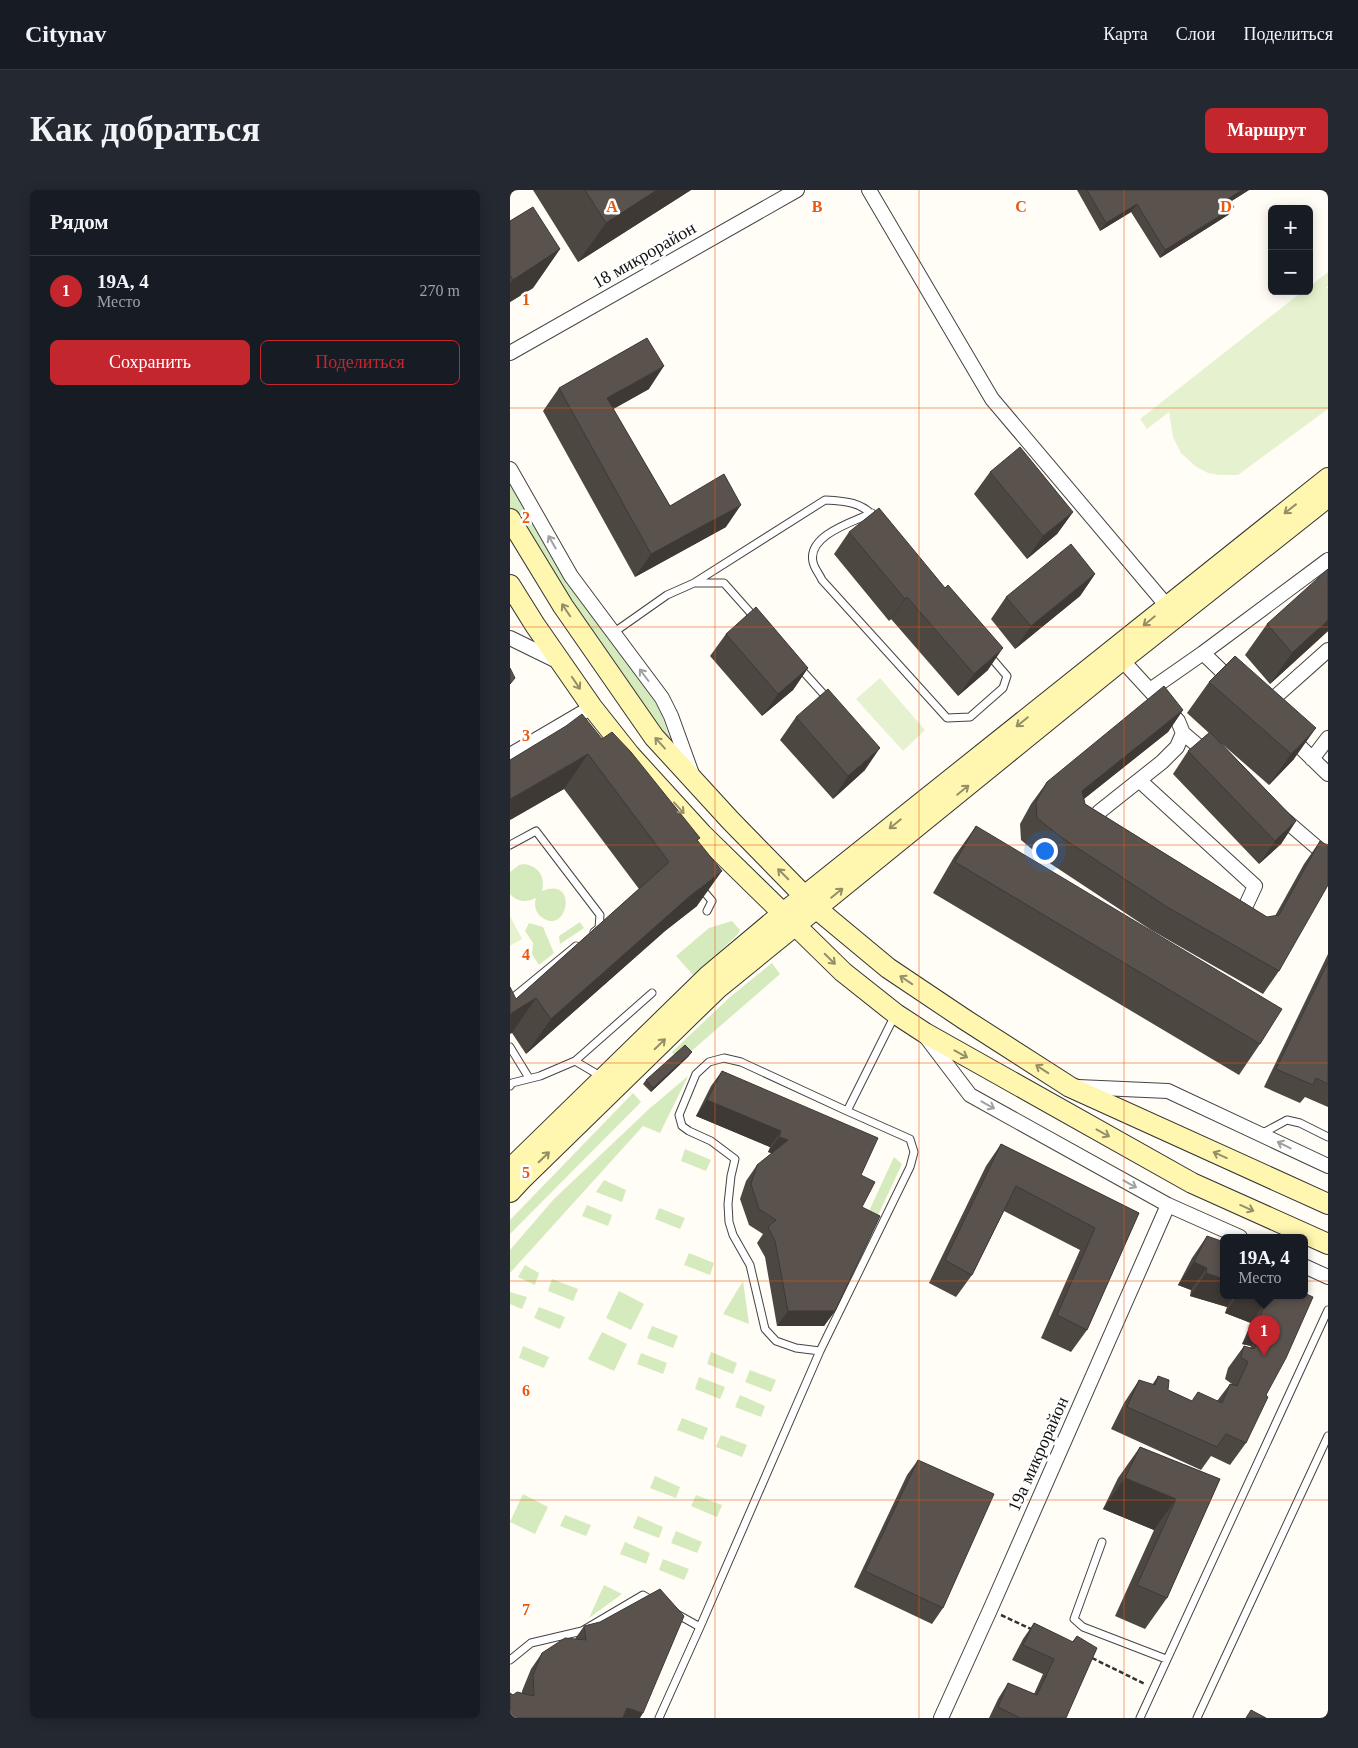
<!DOCTYPE html>
<html lang="ru">
<meta charset="utf-8">
<style>
:root{--surface:#171b24;--page:#242831;--text:#f1f3f6;--muted:#9ea1a6;--line:#363941;--accent:#c4262e}
body{margin:0;font-family:Georgia,serif;background:var(--page);color:var(--text)}
.controls{position:absolute;right:15px;top:15px;display:grid;overflow:hidden;border-radius:8px;box-shadow:0 2px 12px #0003}
.controls button{width:45px;height:45px;display:grid;place-items:center;padding:0;border:0;border-bottom:1px solid var(--line);background:var(--surface);color:var(--text);font:25px sans-serif}
.you{position:absolute;left:534px;top:660px;width:18px;height:18px;margin:-12px;border:4px solid #fff;border-radius:50%;background:#1a73e8;box-shadow:0 0 0 8px #1a73e833}
.badge{display:grid;place-items:center;width:32px;height:32px;border-radius:50%;background:var(--accent);color:#fff;font-size:16px;font-weight:700}
.pin{position:absolute;translate:-50% -41px;filter:drop-shadow(0 1px 2px #0008)}
.pin::after{content:'';position:absolute;top:26px;width:18px;height:15px;background:inherit;clip-path:polygon(0 0,100% 0,50% 100%)}
.popup{position:absolute;left:710px;top:1044px;width:88px;height:65px;box-sizing:border-box;display:grid;place-content:center;border-radius:8px;background:var(--surface);filter:drop-shadow(0 1px 4px #0005);font-size:16px;white-space:nowrap;color:var(--muted)}
.popup b{font-size:19px;color:var(--text)}
.popup::after{content:'';position:absolute;left:50%;top:100%;margin-left:-10px;border:10px solid transparent;border-top-color:var(--surface)}
.list{margin:0;padding:0;list-style:none}
h2{display:flex;justify-content:space-between;align-items:center;height:65px;margin:0;padding:0 20px;font-size:21px}
h2 small{font-size:16px;font-weight:400;color:var(--muted)}
.list li{display:grid;grid-template-columns:32px 1fr auto;gap:15px;align-items:center;box-sizing:border-box;height:70px;padding:0 20px;border-top:1px solid var(--line)}
.list b{display:block;font-size:19px;white-space:nowrap}
.list p{margin:0;font-size:16px;white-space:nowrap;color:var(--muted)}
.list em{font-size:16px;font-style:normal;color:var(--muted)}
.actions{display:flex;gap:10px;padding:15px 20px}
.actions a{flex:1;padding:11px 0;border:1px solid var(--accent);border-radius:8px;text-align:center;font-size:18px;color:var(--accent)}
.actions .main{background:var(--accent);color:#fff}
.map{position:relative;flex:none;width:818px;height:1528px;overflow:hidden;border-radius:8px}
header{display:flex;align-items:center;gap:30px;box-sizing:border-box;height:70px;padding:0 25px;background:var(--surface);border-bottom:1px solid var(--line)}
header strong{font-size:24px}
nav{display:flex;gap:28px;margin-inline-start:auto;font-size:18px}
.intro{display:flex;align-items:center;justify-content:space-between;box-sizing:border-box;height:120px;padding:0 30px}
h1{margin:0;font-size:35px}
.button{padding:12px 22px;border-radius:8px;background:var(--accent);color:#fff;font-size:18px;font-weight:700}
main{display:flex;gap:30px;padding:0 30px}
aside{flex:1;background:var(--surface);border-radius:8px;box-shadow:0 2px 12px #0003}
.map>svg:first-child{display:block}
.green{fill:#d5ebbd}
.pitch{fill:#e6f2cf}
.lines{fill:none;stroke-linecap:round;stroke-linejoin:round}
.lane-casing{stroke:#444;stroke-width:9}
.street-casing{stroke:#444;stroke-width:16}
.secondary-casing{stroke:#333;stroke-width:22}
.path{stroke:#333;stroke-width:2.5;stroke-dasharray:5 2.5;stroke-linecap:butt}
.lane{stroke:#fff;stroke-width:7}
.street{stroke:#fff;stroke-width:14}
.secondary{stroke:#fff6b0;stroke-width:20}
.wall{fill:#4d4742}
.shaded-wall{fill:#3f3936}
.building{fill:#5a524d;stroke:#3f3936}
.oneway{stroke:#948f68}
.oneway2{stroke:#a0a0a0}
.grid{fill:none;stroke:#e8590c;stroke-width:1;stroke-opacity:0.55}
.labels{text-anchor:middle;dominant-baseline:central;stroke-width:5;stroke-linejoin:round;paint-order:stroke}
.street-label{font-size:18px;fill:#111;stroke:#fff}
.grid-label{font-size:16px;text-anchor:middle;font-weight:bold;fill:#e8590c;stroke:#fff;stroke-width:5;stroke-linejoin:round;paint-order:stroke}
</style>
<header>
<strong>Citynav</strong>
<nav><a>Карта</a><a>Слои</a><a>Поделиться</a></nav>
</header>
<div class="intro"><h1>Как добраться</h1><a class="button">Маршрут</a></div>
<main>
<aside>
<h2>Рядом<small></small></h2>
<ul class="list">
<li><span class="badge">1</span><div><b>19А, 4</b><p>Место</p></div><em>270 m</em></li>
</ul>
<div class="actions"><a class="main">Сохранить</a><a>Поделиться</a></div>
</aside>
<div class="map">
<svg width="818" height="1528" viewBox="0 0 818 1528">
<rect width="100%" height="100%" fill="#fffdf5"/>
<path class="green" d="M0,291L65,401L149,518L161,551L120,501L58,416L0,319Z
M15,674C30,677 35,687 32,701C70,685 57,749 30,726C25,721 24,714 26,708C16,713 7,712 0,704V682L9,675Z
M222,731L230,740L228,744L184,786L166,766L199,738Z
M70,732L74,738L50,754L49,746Z
M19,733L33,737L44,763L29,775L22,764L23,753L15,741Z
M262,773L270,784L170,871L162,862L220,807Z
M178,886L150,943L133,936L0,1083V1060L44,1009L139,919Z
M123,903L131,912L0,1044V1030Z
M175,959L201,970L196,981L171,971Z
M384,967L392,974L363,1036L353,1034Z
M94,990L116,1000L112,1012L86,1002Z
M77,1015L102,1025L98,1036L72,1026Z
M149,1018L175,1028L170,1039L145,1029Z
M179,1063L204,1073L200,1085L174,1075Z
M15,1075L29,1083L25,1095L8,1087Z
M42,1089L68,1099L63,1111L38,1101Z
M233,1091L239,1134L213,1124Z
M109,1101L134,1114L121,1140L96,1128Z
M0,1102L17,1107L12,1119L0,1114Z
M29,1117L55,1127L50,1139L24,1128Z
M142,1136L168,1146L163,1158L137,1148Z
M92,1142L117,1154L104,1181L78,1169Z
M13,1156L39,1167L34,1178L9,1168Z
M201,1162L227,1173L223,1184L197,1174Z
M131,1163L157,1173L153,1184L127,1174Z
M240,1180L266,1190L261,1202L235,1192Z
M189,1187L215,1197L210,1209L185,1199Z
M230,1205L255,1216L251,1227L225,1217Z
M172,1228L198,1238L193,1250L167,1240Z
M211,1245L237,1255L232,1267L206,1257Z
M145,1286L170,1297L166,1308L140,1298Z
M13,1304L38,1317L25,1344L0,1332Z
M186,1305L212,1315L207,1327L181,1316Z
M55,1325L81,1335L76,1346L50,1336Z
M128,1326L153,1337L149,1348L123,1338Z
M166,1341L192,1352L187,1363L161,1353Z
M115,1352L140,1363L136,1374L110,1364Z
M153,1369L179,1379L174,1390L149,1380Z
M94,1395L112,1404L79,1428Z"/>
<path class="pitch" d="M818,82V96L816,98H818V219L728,285H709L698,283L685,276L671,263L663,247L659,222L637,239L630,229L793,101H799V97Z
M370,488L415,540L393,561L346,509Z
M0,726L12,749L0,756Z"/>
<g class="lines">
<g class="lane-casing">
<path id="lane" d="M362,323C343,332 297,345 303,372C304,378 310,385 312,390L437,528L460,527L493,498L497,486L479,465
M184,393L315,310C336,311 353,312 367,330
M103,443L157,405L184,393H214L246,429
M290,478L318,509
M0,655L26,641L90,725L89,738L84,742
M191,698L202,711L197,721
M0,810L66,756
M0,857L19,888
M65,871L142,803
M0,896L2,893L30,886L65,871L92,887
M751,944L777,930L790,933L818,947
M310,1161L286,1158L266,1151L255,1139L240,1075L223,1045L219,1032L218,1014L221,986L225,969L201,951L179,941L172,936L169,925L186,884L199,872L214,868L231,872L337,921L385,825
M592,1352L564,1429L573,1437L656,1469
M190,1437L310,1161L400,977L404,962L400,949L337,921
M0,1470L21,1453L72,1441L133,1405L143,1411
M149,1528L190,1437L165,1423
M630,1528L818,1120
M687,1528L818,1246"/>
</g>
<g class="street-casing">
<path id="street" d="M359,0L482,209L657,416
M0,163L287,0
M0,279L61,386L152,508L161,526L182,584
M0,448L49,472
M612,470L668,531L673,543L700,566
M724,493L693,463L818,370
M640,500L693,463
M754,517L818,460
M779,546L818,584
M0,565L82,517
M802,569L818,548
M630,591L745,696L732,724L726,725
M768,624L811,661L818,662
M591,638L588,636L589,622L652,572L667,557L673,543
M416,847L460,905L658,1015L730,1047
M568,897L658,901L818,976
M794,1076L818,1087
M431,1528L480,1420L658,1015"/>
</g>
<g class="secondary-casing">
<path id="secondary" d="M0,329L53,416L144,547L221,631L307,719L378,778L454,829L560,897L818,1014
M0,395L25,435L82,517L120,565L192,644L333,782L386,824L415,843L682,993L818,1054
M0,979L198,786L273,723L818,288
M0,1002L13,988L207,799L612,470L818,307"/>
</g>
<path class="path" d="M491,1425L523,1440
M582,1468L635,1494"/>
<use href="#lane" class="lane"/>
<use href="#street" class="street"/>
<use href="#secondary" class="secondary"/>
</g>
<path class="wall" d="M23,0H181L68,72Z
M567,0H739L720,12L724,17L718,25L650,68L621,22L590,41Z
M0,31L50,59L23,98L0,112Z
M49,198L139,199L103,219L160,316L216,337L125,387L33,221Z
M480,282L563,322L547,344L517,369L464,304Z
M339,342L478,480L448,506L381,429L379,431L324,364Z
M585,384L570,406L505,459L481,429L496,407Z
M757,434L818,441L760,494L735,465Z
M216,444L298,478L283,500L252,526L200,466Z
M725,466L784,569L759,595L711,553L786,631L771,654L749,674L663,584L678,561L699,543L677,523L699,492Z
M673,520L658,542L574,609L575,614L757,727L765,726L794,674L810,651L769,781L753,804L641,740L535,670L511,650L510,634L521,614L537,592Z
M286,527L355,580L323,609L270,550Z
M92,549L188,651L187,716L155,741L16,864L2,843L6,809L129,699L54,599L0,630Z
M466,636L750,854L729,885L423,703L444,667Z
M818,764V917L795,907L790,913L754,897Z
M179,866L141,902L133,894L136,890Z
M212,881L351,985L352,1017L325,1121L314,1136H267L255,1067L247,1053L253,1044L239,1035L230,1009L236,991L247,975L262,963L258,962L260,957L186,926L201,896Z
M491,954L629,1023L577,1140L561,1162L531,1148L570,1060L494,1021L462,1085L446,1107L419,1093L476,976Z
M697,1046L714,1105H794L756,1205L736,1253L720,1275L701,1266L691,1280L601,1239L614,1213L629,1190L642,1195L648,1186L658,1200L682,1211H707L720,1194H722L715,1189L718,1178L734,1156L740,1158L741,1156L732,1154L741,1133L715,1123L717,1117L680,1106L681,1100L668,1095L682,1068Z
M630,1257L710,1289L657,1408L635,1439L605,1426L644,1340L593,1319L608,1288Z
M408,1270L433,1418L422,1434L344,1397L397,1285Z
M524,1433L562,1452L567,1446L556,1528H479L488,1509L498,1493L524,1504L533,1484L502,1470L513,1449Z
M74,1436L130,1528L3,1505L12,1503V1501L21,1479L32,1463L65,1449Z"/>
<path class="shaded-wall" d="M147,0H181L68,72L96,33Z
M732,0H739L712,17L718,9Z
M627,14L621,22L590,41L596,33Z
M724,17L718,25L650,68L655,60Z
M50,59L23,98L0,112V93L3,90Z
M154,176L139,199L82,231L97,208Z
M231,315L216,337L125,387L141,364Z
M563,322L547,344L517,369L533,346Z
M585,384L570,406L505,459L521,436Z
M397,407L381,429L379,431L395,409Z
M818,430V441L760,494L782,463Z
M493,458L478,480L448,506L464,484Z
M298,478L283,500L252,526L268,504Z
M673,520L658,542L556,623L572,601Z
M806,538L784,569L759,595L781,564Z
M370,558L355,580L323,609L338,586Z
M78,564L54,599L0,630V609Z
M786,631L771,654L749,674L765,651Z
M212,681L187,716L155,741L16,864L41,829L180,706Z
M26,808L2,843L0,844V824Z
M182,862L179,866L141,902L143,898Z
M197,910L271,941L260,957L186,926Z
M269,947L278,950L267,965L258,962Z
M684,1072L697,1078L681,1100L668,1095Z
M696,1083L714,1089V1105H725L717,1117L680,1106Z
M728,1105H742L757,1110L741,1133L715,1123Z
M278,1121H325L314,1136H267Z
M748,1131L756,1134L741,1156L732,1154Z
M615,1288L666,1309L644,1340L593,1319Z
M117,1518L133,1523L130,1528H110Z"/>
<path class="building" d="M75,0H147L96,33Z
M577,0H732L718,9L724,17L655,60L627,14L596,33Z
M23,17L50,59L3,90L0,85V31Z
M137,148L154,176L97,208L160,316L214,284L231,315L141,364L49,198Z
M510,257L563,322L533,346L480,282Z
M369,318L435,398L438,395L493,458L464,484L397,407L395,409L339,342Z
M561,354L585,384L521,436L496,407Z
M818,379V430L782,463L757,434Z
M246,417L298,478L268,504L216,444Z
M725,466L806,538L781,564L699,492Z
M0,478L5,488L0,494Z
M654,496L673,520L572,601L575,614L757,727L769,725L810,651L818,656V695L769,781L657,717L551,647L527,628L526,612L537,592Z
M318,499L370,558L338,586L286,527Z
M72,524L92,549L102,542L121,562L190,648L187,650L212,681L180,706L41,829L26,808L0,824V797L6,809L159,672L78,564L0,609V570L56,536Z
M700,542L786,631L765,651L678,561Z
M466,636L772,819L750,854L445,672Z
M818,772V894L806,888L803,895L766,879Z
M175,855L182,862L143,898L136,890Z
M212,881L368,948L351,985L365,992L352,1017L370,1026L325,1121H278L265,1051L258,1037L266,1030L249,1019L241,994L247,975L278,950L269,947L271,941L197,910Z
M491,954L629,1023L577,1140L547,1125L585,1038L506,996L462,1085L435,1070Z
M697,1046L714,1052V1089L696,1083L697,1078L684,1072Z
M794,1103L803,1107L776,1168L756,1205L758,1207L736,1253L716,1244L707,1257L617,1217L629,1190L645,1195L648,1186L659,1190L658,1200L682,1211L688,1202L712,1213L720,1194L727,1196L738,1172L731,1167L734,1156L744,1159L756,1134L748,1131L757,1110L742,1105H794Z
M630,1257L710,1289L657,1408L627,1395L666,1309L615,1288Z
M408,1270L484,1304L433,1418L355,1381Z
M150,1399L174,1426L133,1523L117,1518L113,1528H0V1503L3,1505L7,1502L24,1506L23,1485L32,1463L55,1448L76,1450L74,1436L90,1432Z
M524,1433L563,1452L567,1446L587,1458L556,1528H510L488,1517L498,1493L527,1505L544,1469L513,1455Z
M741,1520L756,1528H736Z"/>
<defs><path id="oneway-shaft" d="M-6 0H5M1.5-3L5.5 0L1.5 3" fill="none" stroke-width="1.6" stroke-linecap="round" stroke-linejoin="round" transform="scale(1.25)"/></defs>
<g class="oneway">
<use href="#oneway-shaft" transform="translate(780 319) rotate(142)"/>
<use href="#oneway-shaft" transform="translate(56 420) rotate(-124)"/>
<use href="#oneway-shaft" transform="translate(639 431) rotate(141)"/>
<use href="#oneway-shaft" transform="translate(66 493) rotate(56)"/>
<use href="#oneway-shaft" transform="translate(512 532) rotate(141)"/>
<use href="#oneway-shaft" transform="translate(150 553) rotate(-132)"/>
<use href="#oneway-shaft" transform="translate(453 600) rotate(-39)"/>
<use href="#oneway-shaft" transform="translate(169 618) rotate(48)"/>
<use href="#oneway-shaft" transform="translate(385 634) rotate(141)"/>
<use href="#oneway-shaft" transform="translate(273 684) rotate(-135)"/>
<use href="#oneway-shaft" transform="translate(327 703) rotate(-39)"/>
<use href="#oneway-shaft" transform="translate(320 769) rotate(45)"/>
<use href="#oneway-shaft" transform="translate(396 790) rotate(-146)"/>
<use href="#oneway-shaft" transform="translate(150 854) rotate(-44)"/>
<use href="#oneway-shaft" transform="translate(451 864) rotate(29)"/>
<use href="#oneway-shaft" transform="translate(532 879) rotate(-147)"/>
<use href="#oneway-shaft" transform="translate(593 943) rotate(29)"/>
<use href="#oneway-shaft" transform="translate(710 965) rotate(-156)"/>
<use href="#oneway-shaft" transform="translate(34 967) rotate(-44)"/>
<use href="#oneway-shaft" transform="translate(737 1018) rotate(24)"/>
</g>
<g class="oneway2">
<use href="#oneway-shaft" transform="translate(42 352) rotate(-120)"/>
<use href="#oneway-shaft" transform="translate(134 485) rotate(-127)"/>
<use href="#oneway-shaft" transform="translate(478 915) rotate(29)"/>
<use href="#oneway-shaft" transform="translate(774 955) rotate(-154)"/>
<use href="#oneway-shaft" transform="translate(620 994) rotate(29)"/>
</g>
<path class="grid" d="M205,0V1528M409,0V1528M614,0V1528M0,218H818M0,437H818M0,655H818M0,873H818M0,1091H818M0,1310H818"/>
<g class="labels">
<g class="street-label">
<text transform="translate(134 65) rotate(-30)">18 микрорайон</text>
<text transform="translate(528 1264) rotate(-66)">19а микрорайон</text>
</g>
</g>
<g class="grid-label">
<text x="102" y="22">A</text>
<text x="307" y="22">B</text>
<text x="511" y="22">C</text>
<text x="716" y="22">D</text>
<text x="16" y="115">1</text>
<text x="16" y="333">2</text>
<text x="16" y="551">3</text>
<text x="16" y="770">4</text>
<text x="16" y="988">5</text>
<text x="16" y="1206">6</text>
<text x="16" y="1425">7</text>
</g>
</svg>
<div class="controls">
<button>+</button>
<button>−</button>
</div>
<div class="you"></div>
<div class="pin badge" style="left:754px;top:1166px">1</div>
<div class="popup"><b>19А, 4</b>Место</div>
</div>
</main>
